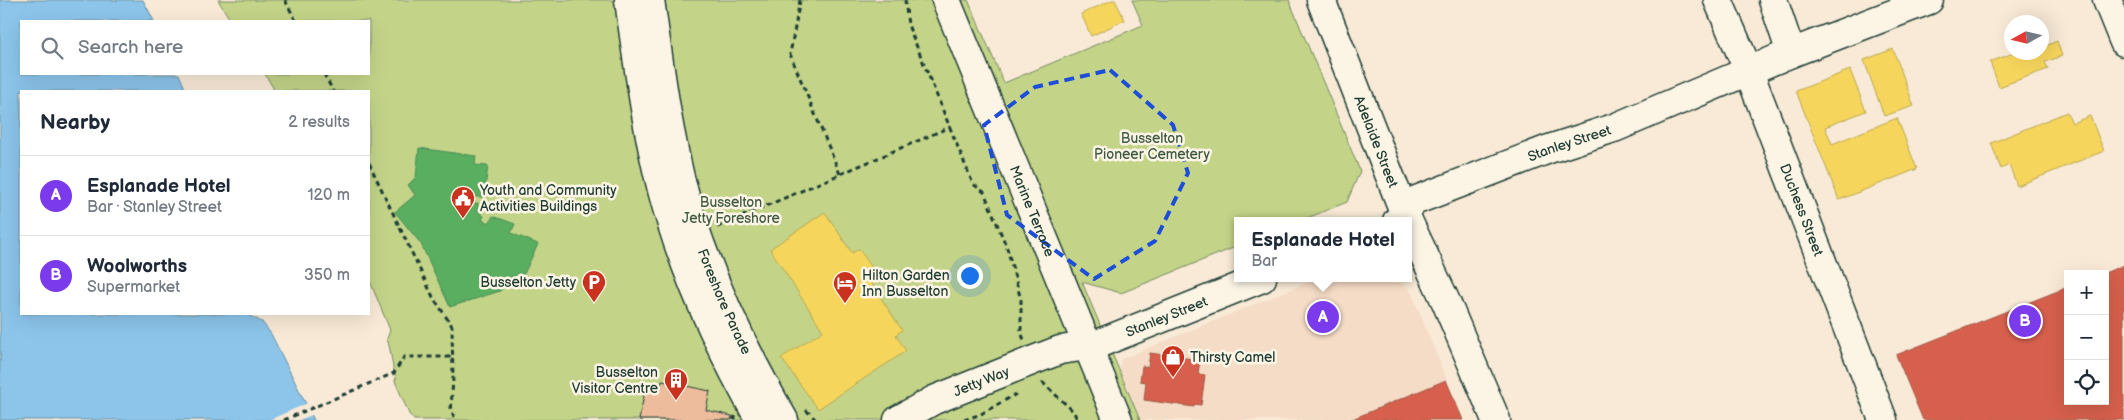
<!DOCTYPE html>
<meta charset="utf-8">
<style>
:root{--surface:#fff;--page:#f2f2f3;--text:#1f2937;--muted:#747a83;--line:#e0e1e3;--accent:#7c3aed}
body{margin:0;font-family:"Balsamiq Sans",sans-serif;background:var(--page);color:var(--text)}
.controls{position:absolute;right:15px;bottom:15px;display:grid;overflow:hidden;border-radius:0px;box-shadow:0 5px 20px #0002}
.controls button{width:45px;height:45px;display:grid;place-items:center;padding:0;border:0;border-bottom:1px solid var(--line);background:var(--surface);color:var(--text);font:25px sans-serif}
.compass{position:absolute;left:2004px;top:15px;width:45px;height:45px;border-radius:50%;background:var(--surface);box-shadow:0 5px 20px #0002;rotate:262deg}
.you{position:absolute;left:969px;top:275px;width:18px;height:18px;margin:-12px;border:4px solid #fff;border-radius:50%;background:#1a73e8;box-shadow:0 0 0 8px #1a73e833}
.badge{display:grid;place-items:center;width:32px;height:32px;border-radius:50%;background:var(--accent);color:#fff;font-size:16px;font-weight:700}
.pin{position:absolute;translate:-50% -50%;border:2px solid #fff;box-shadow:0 1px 5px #0006}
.popup{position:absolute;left:1234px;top:217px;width:178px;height:65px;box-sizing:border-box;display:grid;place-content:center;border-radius:0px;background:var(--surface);filter:drop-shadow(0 1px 4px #0005);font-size:16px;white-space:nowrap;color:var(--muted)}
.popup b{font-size:19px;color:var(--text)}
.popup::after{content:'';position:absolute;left:50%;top:100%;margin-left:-10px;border:10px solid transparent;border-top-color:var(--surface)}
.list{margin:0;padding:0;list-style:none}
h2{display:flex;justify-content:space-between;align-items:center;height:65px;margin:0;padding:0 20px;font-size:21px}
h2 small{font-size:16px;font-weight:400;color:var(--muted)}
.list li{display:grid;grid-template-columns:32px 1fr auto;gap:15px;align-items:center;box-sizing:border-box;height:80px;padding:0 20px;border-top:1px solid var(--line)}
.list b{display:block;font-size:19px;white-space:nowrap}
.list p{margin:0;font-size:16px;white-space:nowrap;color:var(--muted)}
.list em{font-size:16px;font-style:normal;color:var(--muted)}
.icon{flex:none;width:28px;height:28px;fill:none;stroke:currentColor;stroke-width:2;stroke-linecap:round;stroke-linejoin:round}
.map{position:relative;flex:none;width:2124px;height:420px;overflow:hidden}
.search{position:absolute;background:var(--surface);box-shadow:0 5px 20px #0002;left:20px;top:20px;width:350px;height:55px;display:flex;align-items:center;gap:12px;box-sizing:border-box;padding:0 18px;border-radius:0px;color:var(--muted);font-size:19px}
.panel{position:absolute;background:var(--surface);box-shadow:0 5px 20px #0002;left:20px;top:90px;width:350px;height:225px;border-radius:0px}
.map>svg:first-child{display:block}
.built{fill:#f5dcc6}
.green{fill:#c3d489;stroke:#71885e}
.water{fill:#8cc4ea;stroke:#608ea1}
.pier{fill:#f9ead7}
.homes{fill:#f6d55c;stroke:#b6a750}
.shops{fill:#d6604d;stroke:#9f5646}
.public{fill:#5aae61;stroke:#488c54}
.building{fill:#edbc9d;stroke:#1f3d34}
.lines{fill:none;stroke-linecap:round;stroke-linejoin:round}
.minor-casing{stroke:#1f3d34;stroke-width:31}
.path{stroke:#1f3d34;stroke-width:3;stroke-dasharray:5 4;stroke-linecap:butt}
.minor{stroke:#fcf5e5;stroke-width:28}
.rail{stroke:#1f3d34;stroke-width:4;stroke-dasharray:8 4;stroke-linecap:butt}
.marked{fill:none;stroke:#1d4ed8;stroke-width:4;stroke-dasharray:10 6;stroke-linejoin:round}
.labels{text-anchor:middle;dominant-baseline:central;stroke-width:5;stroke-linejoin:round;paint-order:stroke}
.park-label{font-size:14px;fill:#405b45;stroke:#fcf5e5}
.street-label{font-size:14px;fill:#1f3d34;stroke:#fcf5e5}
.poi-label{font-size:14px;fill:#1f3d34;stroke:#fcf5e5;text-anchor:start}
</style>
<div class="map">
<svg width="2124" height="420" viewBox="0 0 2124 420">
<rect width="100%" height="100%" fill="#f9ead7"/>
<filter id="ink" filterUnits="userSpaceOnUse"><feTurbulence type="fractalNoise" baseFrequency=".02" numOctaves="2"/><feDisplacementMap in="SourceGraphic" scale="10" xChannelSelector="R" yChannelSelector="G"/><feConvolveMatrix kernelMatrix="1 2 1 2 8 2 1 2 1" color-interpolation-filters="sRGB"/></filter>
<g filter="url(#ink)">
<path class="built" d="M1318,278H1393L1410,289L1463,420H1140L1120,370L1121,359Z"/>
<path class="green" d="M218,0H968L1004,83L1143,25L1132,0H1289L1360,171L1347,202L1300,221H1238V246L1121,293L1082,282L1140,420H414L409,414L395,381L396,378C391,365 392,352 387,339L390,330L369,279V91H275L265,74H369V21H231Z"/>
<path class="water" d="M0,0H143L154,21H21V74H179L186,91H21V314H246L262,322L271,334L314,420H0Z"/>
<path class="pier" d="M308,403L314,414L299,420H269Z"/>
<path class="homes" d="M1112,0H1115L1125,20L1091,36L1081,14Z
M2042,34L2046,46L2057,41L2062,56L2045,62L2048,69L1999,87L1990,62L2016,52H2042Z
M1893,49L1914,106L1884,116L1864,60Z
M1850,70L1866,111L1825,127L1832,144L1897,118L1917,169L1839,200L1796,91Z
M2067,112L2072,123L2090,116L2104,151L2017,186L2009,165L2001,169L1991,143Z
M825,212L852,253L859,249L875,272L867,277L902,330L896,335L906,351L818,409L781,358L823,331L770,249Z"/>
<path class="shops" d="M2124,265V420H1923L1896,355L2068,287V401H2105V274H2102Z
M1150,353L1200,360L1198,374L1205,375L1201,405L1194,404V407L1144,400L1146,382L1140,381L1142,366L1148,367Z
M1446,380L1463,420H1350Z"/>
<path class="public" d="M419,148L476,156L475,165L488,166L484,197H472L471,203H478V211L484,216L482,220L489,223L493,216L515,224L511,233L538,244L523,276L518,273L500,291L450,307L421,244L395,212L415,195L408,185L416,177Z"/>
<path class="building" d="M662,381L710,391L706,410L732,416L731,420H639L646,385L660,389Z"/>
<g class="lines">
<g class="minor-casing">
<g id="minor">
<path d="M629,0C638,64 646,128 662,190C683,271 719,348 760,420"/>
<path id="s1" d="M650,0C661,74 669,149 692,220C715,290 747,356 784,420"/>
<path id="s2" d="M946,0L1118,420"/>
<path id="s3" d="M1321,0L1404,212L1446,302L1496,420"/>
<path id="s4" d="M1718,0L1749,72L1883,420"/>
<path d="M1773,0L1791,53"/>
<path d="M2107,0L2124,42"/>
<path id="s5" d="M1397,221L1414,201L1549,149L1614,128L1791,53L1929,0"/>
<path id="s6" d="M898,420L934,400L1034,360L1060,350L1095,345L1262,278"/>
</g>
</g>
<path class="path" d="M285,0L296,21
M800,0L790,54L840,174
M905,0L908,25L973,184L984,192L1007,248L1021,300V332L1024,340
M324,74L333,91
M369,163L433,297L452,326L453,379L451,408L455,420
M717,227L950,127
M1042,382L1074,412L1077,420
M806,410L816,420
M284,420L394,373L404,357H453
M964,420L981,414L1016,394"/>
<use href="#minor" class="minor"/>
<path class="rail" d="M734,420L735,416"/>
</g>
</g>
<path class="marked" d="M1110,70L1173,125L1188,173L1155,241L1094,279L1007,215L984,125L1035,87Z"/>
<defs>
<g id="civic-pin" transform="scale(1.25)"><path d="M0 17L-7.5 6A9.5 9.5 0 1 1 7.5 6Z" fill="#c8321e" stroke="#fcf5e5"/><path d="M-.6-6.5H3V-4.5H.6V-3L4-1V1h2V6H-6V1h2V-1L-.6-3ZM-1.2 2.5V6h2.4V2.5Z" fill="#fff"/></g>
<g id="parking-pin" transform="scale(1.25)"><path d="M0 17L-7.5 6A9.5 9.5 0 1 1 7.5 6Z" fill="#c8321e" stroke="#fcf5e5"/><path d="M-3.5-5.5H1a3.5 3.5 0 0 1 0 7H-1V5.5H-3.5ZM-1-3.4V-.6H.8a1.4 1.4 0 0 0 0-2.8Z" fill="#fff"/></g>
<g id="hotel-pin" transform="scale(1.25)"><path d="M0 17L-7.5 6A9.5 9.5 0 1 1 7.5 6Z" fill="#c8321e" stroke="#fcf5e5"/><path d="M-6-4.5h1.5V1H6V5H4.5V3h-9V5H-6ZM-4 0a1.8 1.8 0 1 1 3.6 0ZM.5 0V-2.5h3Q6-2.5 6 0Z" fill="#fff"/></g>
<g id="shop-pin" transform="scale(1.25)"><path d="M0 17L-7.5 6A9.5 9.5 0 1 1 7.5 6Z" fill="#c8321e" stroke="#fcf5e5"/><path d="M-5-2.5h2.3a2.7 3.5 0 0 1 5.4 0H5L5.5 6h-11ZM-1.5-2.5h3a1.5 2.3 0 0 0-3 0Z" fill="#fff"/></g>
<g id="building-pin" transform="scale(1.25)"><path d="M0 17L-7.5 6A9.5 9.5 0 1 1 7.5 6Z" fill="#c8321e" stroke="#fcf5e5"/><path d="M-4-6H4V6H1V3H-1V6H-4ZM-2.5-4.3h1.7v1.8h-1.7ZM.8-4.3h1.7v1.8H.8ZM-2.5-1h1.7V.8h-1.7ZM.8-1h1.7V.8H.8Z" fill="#fff"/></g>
</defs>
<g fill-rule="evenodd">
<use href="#civic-pin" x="463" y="198"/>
<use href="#parking-pin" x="594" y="282"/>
<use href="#hotel-pin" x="845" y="283"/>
<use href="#shop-pin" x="1173" y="357"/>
<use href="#building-pin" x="676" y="380"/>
</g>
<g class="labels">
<g class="park-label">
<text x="1152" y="138">Busselton<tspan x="1152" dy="16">Pioneer Cemetery</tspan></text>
<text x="731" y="202">Busselton<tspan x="731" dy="16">Jetty Foreshore</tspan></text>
</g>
<g class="street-label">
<text stroke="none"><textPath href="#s3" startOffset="152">Adelaide Street</textPath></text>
<text stroke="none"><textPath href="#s5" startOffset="192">Stanley Street</textPath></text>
<text stroke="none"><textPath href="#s2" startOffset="228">Marine Terrace</textPath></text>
<text stroke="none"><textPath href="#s4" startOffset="226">Duchess Street</textPath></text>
<text stroke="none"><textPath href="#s1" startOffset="312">Foreshore Parade</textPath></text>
<text stroke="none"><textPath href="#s6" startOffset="289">Stanley Street</textPath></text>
<text stroke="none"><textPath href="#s6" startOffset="92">Jetty Way</textPath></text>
</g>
<g class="poi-label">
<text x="480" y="190">Youth and Community<tspan x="480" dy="16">Activities Buildings</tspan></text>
<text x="862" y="275">Hilton Garden<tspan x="862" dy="16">Inn Busselton</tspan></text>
<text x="576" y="282" text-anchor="end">Busselton Jetty</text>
<text x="1190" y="357">Thirsty Camel</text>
<text x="658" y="372" text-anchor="end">Busselton<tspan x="658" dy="16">Visitor Centre</tspan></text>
</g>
</g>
</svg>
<div class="controls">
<button>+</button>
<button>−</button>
<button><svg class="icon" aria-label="locate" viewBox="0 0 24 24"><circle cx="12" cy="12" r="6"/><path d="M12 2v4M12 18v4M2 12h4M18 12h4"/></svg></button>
</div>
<svg class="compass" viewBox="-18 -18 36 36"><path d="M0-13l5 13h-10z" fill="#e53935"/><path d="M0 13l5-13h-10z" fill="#747a83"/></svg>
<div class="you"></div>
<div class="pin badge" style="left:1323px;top:317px">A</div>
<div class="popup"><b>Esplanade Hotel</b>Bar</div>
<div class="pin badge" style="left:2025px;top:321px">B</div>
<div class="search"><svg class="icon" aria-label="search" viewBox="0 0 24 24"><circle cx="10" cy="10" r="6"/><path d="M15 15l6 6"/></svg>Search here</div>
<section class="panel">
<h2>Nearby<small>2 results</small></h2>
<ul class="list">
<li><span class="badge">A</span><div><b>Esplanade Hotel</b><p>Bar · Stanley Street</p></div><em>120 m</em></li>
<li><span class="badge">B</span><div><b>Woolworths</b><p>Supermarket</p></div><em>350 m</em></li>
</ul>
</section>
</div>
